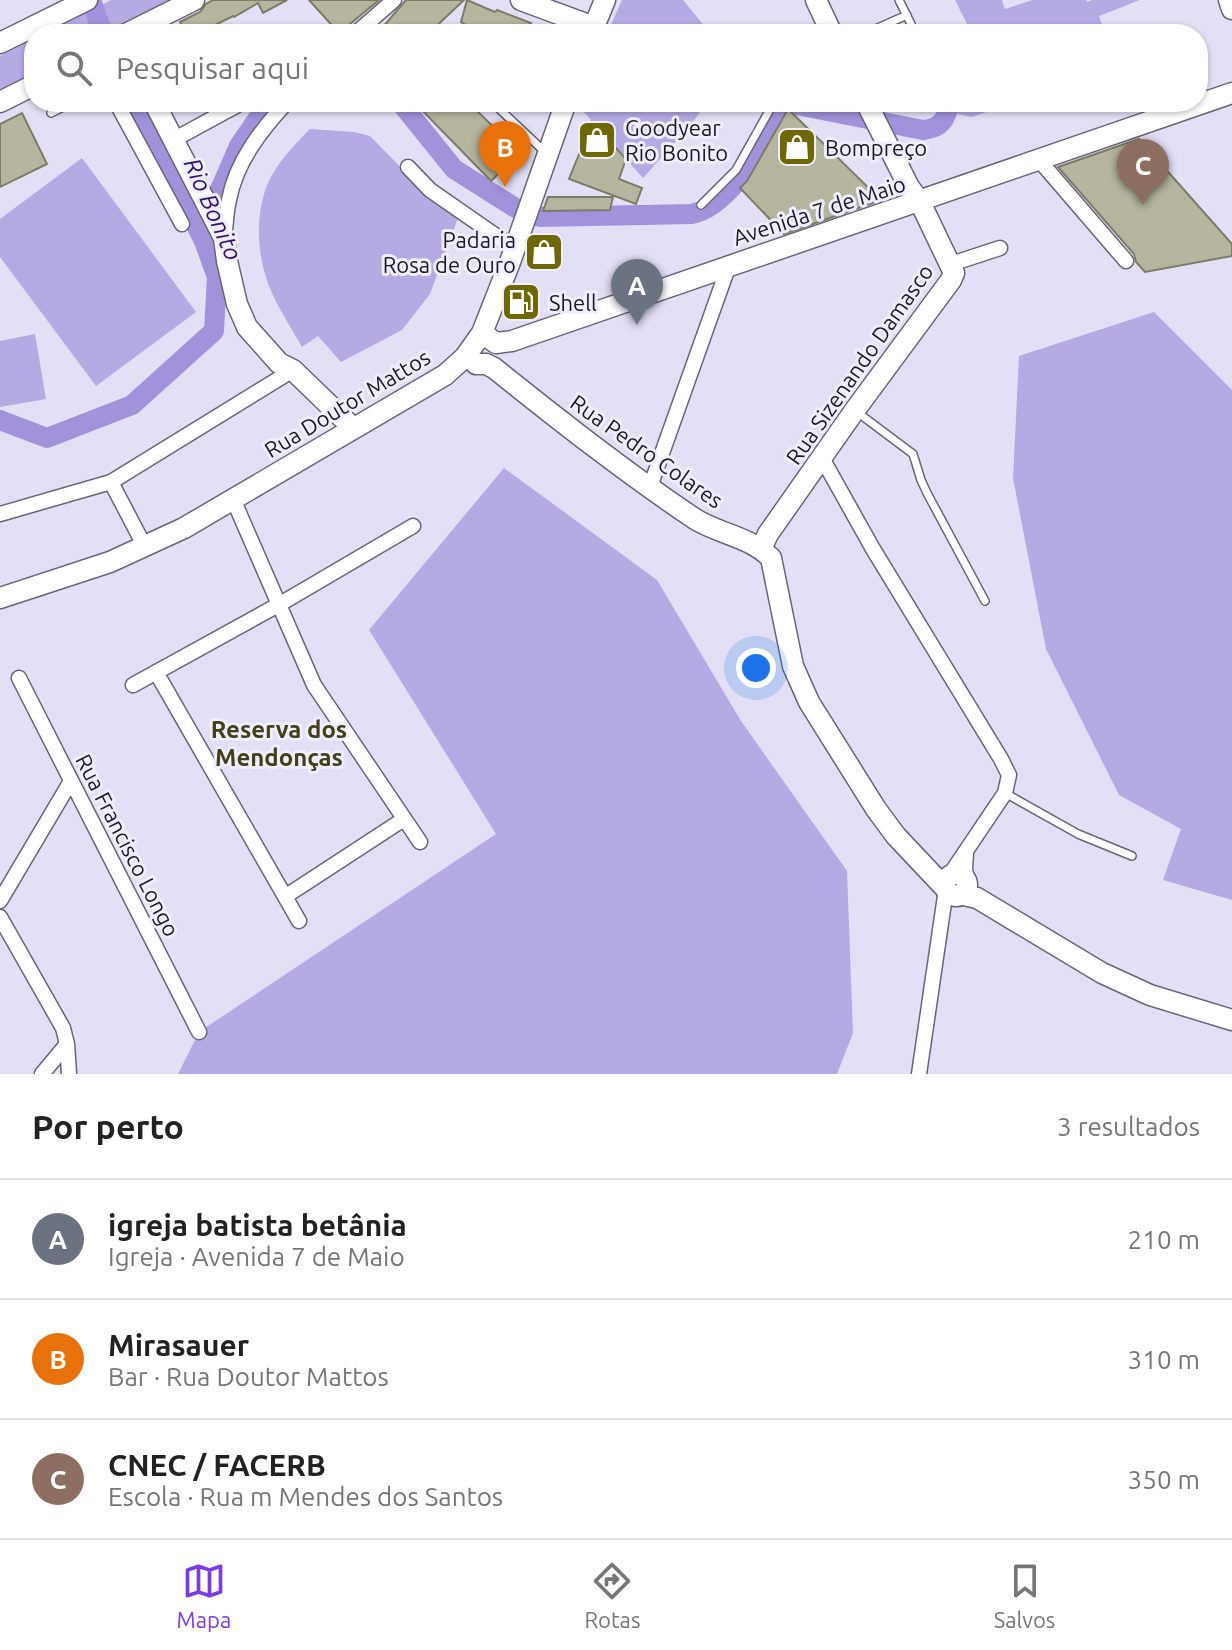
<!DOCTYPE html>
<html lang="pt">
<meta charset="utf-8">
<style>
:root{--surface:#fff;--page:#f6f6f6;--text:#222;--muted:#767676;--line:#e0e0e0;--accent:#7c3aed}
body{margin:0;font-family:Ubuntu,sans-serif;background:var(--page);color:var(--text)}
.you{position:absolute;left:756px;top:668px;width:28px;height:28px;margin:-20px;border:6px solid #fff;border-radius:50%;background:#1a73e8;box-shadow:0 0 0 12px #1a73e833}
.badge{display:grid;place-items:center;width:52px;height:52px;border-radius:50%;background:var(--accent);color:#fff;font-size:26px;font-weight:700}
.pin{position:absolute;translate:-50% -66px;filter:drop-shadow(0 2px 4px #0008)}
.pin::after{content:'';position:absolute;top:42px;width:28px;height:24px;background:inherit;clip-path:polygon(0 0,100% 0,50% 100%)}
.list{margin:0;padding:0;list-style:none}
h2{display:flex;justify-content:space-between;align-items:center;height:104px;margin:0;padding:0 32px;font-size:34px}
h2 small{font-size:26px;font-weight:400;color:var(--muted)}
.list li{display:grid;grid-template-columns:52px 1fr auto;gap:24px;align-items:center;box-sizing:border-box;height:120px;padding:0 32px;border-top:2px solid var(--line)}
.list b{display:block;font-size:30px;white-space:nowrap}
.list p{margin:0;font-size:26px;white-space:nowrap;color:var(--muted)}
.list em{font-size:26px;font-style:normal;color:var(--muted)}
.icon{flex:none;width:44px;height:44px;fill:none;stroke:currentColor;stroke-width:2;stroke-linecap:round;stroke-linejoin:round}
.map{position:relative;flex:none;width:1232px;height:1074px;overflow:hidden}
.search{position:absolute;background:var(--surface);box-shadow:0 2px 6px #0004;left:24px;right:24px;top:24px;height:88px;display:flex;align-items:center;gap:20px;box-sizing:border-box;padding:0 28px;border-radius:32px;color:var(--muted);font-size:30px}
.sheet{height:464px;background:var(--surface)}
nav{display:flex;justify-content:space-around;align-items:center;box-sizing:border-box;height:112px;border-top:2px solid var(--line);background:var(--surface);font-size:22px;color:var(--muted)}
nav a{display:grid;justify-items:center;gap:4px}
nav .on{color:var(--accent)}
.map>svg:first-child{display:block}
.green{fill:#b6aae5}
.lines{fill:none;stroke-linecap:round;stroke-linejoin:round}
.river{stroke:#a292dc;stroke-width:20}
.building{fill:#b4b49f;stroke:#7d7c68;stroke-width:2}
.lane-casing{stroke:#696578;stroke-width:10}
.street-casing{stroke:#696578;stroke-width:17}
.secondary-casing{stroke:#696578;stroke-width:23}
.lane{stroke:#fff;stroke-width:7}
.street{stroke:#fff;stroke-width:14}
.secondary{stroke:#fff;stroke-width:20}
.labels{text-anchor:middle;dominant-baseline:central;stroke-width:6;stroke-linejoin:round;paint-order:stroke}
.poi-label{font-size:22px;fill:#1b1a22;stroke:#f0edff;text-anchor:start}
.street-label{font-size:22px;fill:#1b1a22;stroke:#f0edff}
.water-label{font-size:24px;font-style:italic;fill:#331269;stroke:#f0edff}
.neighbourhood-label{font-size:24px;font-weight:bold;fill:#434017;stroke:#f0edff}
</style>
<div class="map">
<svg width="1232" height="1074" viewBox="0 0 1232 1074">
<rect width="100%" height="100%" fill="#e3e0f5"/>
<path class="green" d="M111,0H184L117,34H43Z
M622,0H683L711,34H607Z
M955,0H1002L1005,9L1032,0H1086L1087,2L1092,0H1140L1099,16L1104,31L1097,34H972Z
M34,39V77L0,94V56Z
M583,102H707L693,122L643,178L581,109Z
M944,102H1015L972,117L943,111Z
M310,129L354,132L370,136L426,193L459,215L430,294L402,330L341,362L318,336L302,347C292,329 280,311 272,293C257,261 254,216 268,183C277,163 294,145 310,129Z
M82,158L196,312L96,386L0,257V219Z
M1154,312L1232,390V900L1163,880L1181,829L1119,795L1046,649L1013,478L1019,356Z
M35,334L46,399L0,407V341Z
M504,468L657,580L741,721L847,871L853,1033L837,1074H178L199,1032L496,834L369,630Z"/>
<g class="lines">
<path class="river" d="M91,0L103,34
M400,102L454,169L514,207L527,214L541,217L691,214C730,208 765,141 785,109L791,105H797L923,130C942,128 946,119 950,102
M206,222L239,146L269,102
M0,420L47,438L132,405L214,331L217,277L204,241L135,102"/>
</g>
<path class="building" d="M213,0H287L263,13L258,3L234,17L233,16L211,27L214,34H162L182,25L180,22L200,12L206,4Z
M309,0H379L339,33Z
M406,0H464L428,34H389L382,28Z
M467,0L495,12L497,10L531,23L522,34H482L461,22Z
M414,102H468L515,148L517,155L491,181Z
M788,109L881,200L784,234L740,188L747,181Z
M22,113L47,164L0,187V124Z
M592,122L626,159L619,179L642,188L636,204L569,179Z
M1139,139L1232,244V256L1145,272L1136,262L1134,254L1058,167Z
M548,197H613L610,210L543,211Z"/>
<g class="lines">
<g class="lane-casing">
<path id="lane" d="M899,0L911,24
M864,34L907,15
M492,102L546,153
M51,113L73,102
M701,205L736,170L774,102
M857,412L913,454L921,480L927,493L985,601
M1005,793L1078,834L1132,856"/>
</g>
<g class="street-casing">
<path id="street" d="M355,34L394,0
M116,102L182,224
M173,140L243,102
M1039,160L1126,261
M408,167L430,190L515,249
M224,238C226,225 226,212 229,200C236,162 261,130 287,102
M951,264L1000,248
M822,458L873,549L1001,759L1009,775L1005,793L949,876
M111,482L145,547
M650,487L729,265
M233,499L314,685L420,842
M0,514L111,482L293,370
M156,672L299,921
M19,678L199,1032
M133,685L280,604L413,526
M966,853L965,868L967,883
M286,896L404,819
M0,901L71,781
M0,917L63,1028L67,1044L69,1074
M42,1074L67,1044
M919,1074L946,889"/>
</g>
<g class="secondary-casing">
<path id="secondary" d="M521,0L594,27
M816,0L832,34
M1229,0L1232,9
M126,34L194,0
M591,34L605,0
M0,43L87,0
M0,102L34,85
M154,102L224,238L227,261L237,304L247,327L279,363L293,370L353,428
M482,333L496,343L512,341L1232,93
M476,364H486L494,368C559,420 625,472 695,519C719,534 751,537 771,558L793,666L809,702L876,809L896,836L946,889
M761,549L768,534L855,410L951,280L954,273L920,202L909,187L866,102
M0,598L110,562L184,528L445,375L465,357L482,333L510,262L566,102
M945 885a11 11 0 1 1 22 0a11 11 0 1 1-22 0Z
M958,895H964L977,898L1102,973L1150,995L1232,1020"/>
</g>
<use href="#lane" class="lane"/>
<use href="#street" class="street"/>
<use href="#secondary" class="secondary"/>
</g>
<defs>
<g id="shop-square" transform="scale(2)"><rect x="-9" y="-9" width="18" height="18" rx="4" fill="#6e6800" stroke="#f0edff"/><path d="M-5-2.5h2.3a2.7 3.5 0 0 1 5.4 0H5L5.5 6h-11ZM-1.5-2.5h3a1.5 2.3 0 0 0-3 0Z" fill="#fff"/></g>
<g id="fuel-square" transform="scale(2)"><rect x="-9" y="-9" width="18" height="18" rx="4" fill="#6e6800" stroke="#f0edff"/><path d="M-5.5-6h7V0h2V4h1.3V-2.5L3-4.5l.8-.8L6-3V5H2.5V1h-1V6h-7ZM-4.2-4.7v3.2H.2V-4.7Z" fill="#fff"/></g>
</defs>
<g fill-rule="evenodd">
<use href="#shop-square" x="597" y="140"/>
<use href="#shop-square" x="797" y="147"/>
<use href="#shop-square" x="544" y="252"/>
<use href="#fuel-square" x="521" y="302"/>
</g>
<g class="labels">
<g class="poi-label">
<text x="625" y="127">Goodyear<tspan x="625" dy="25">Rio Bonito</tspan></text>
<text x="825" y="147">Bompreço</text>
<text x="516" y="239" text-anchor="end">Padaria<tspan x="516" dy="25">Rosa de Ouro</tspan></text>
<text x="549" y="302">Shell</text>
</g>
<g class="street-label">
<text transform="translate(819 210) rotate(-18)">Avenida 7 de Maio</text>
<text transform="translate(859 364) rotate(-55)">Rua Sizenando Damasco</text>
<text transform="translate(347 403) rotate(-31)">Rua Doutor Mattos</text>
<text transform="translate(647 451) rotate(35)">Rua Pedro Colares</text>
<text transform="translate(128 845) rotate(63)">Rua Francisco Longo</text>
</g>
<g class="water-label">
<text transform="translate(213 209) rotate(66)">Rio Bonito</text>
</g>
<g class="neighbourhood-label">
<text x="279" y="729">Reserva dos<tspan x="279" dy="28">Mendonças</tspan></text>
</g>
</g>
</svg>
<div class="you"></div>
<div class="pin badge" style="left:637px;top:325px;background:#6b7280">A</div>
<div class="pin badge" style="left:505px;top:187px;background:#e8710a">B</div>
<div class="pin badge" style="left:1143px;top:205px;background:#8d6e63">C</div>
<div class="search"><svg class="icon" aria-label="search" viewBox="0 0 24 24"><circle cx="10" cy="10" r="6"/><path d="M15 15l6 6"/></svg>Pesquisar aqui</div>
</div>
<section class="sheet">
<h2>Por perto<small>3 resultados</small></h2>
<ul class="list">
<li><span class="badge" style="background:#6b7280">A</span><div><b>igreja batista betânia</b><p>Igreja · Avenida 7 de Maio</p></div><em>210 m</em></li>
<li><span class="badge" style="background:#e8710a">B</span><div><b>Mirasauer</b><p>Bar · Rua Doutor Mattos</p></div><em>310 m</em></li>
<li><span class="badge" style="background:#8d6e63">C</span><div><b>CNEC / FACERB</b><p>Escola · Rua m Mendes dos Santos</p></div><em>350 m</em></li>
</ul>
</section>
<nav>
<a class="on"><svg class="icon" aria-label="map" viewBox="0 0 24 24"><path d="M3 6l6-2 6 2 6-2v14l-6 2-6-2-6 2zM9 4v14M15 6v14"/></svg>Mapa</a>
<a><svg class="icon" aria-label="directions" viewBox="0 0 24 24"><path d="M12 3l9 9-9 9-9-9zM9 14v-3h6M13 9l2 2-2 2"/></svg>Rotas</a>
<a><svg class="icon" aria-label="saved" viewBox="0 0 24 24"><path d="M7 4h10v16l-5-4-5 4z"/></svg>Salvos</a>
</nav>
